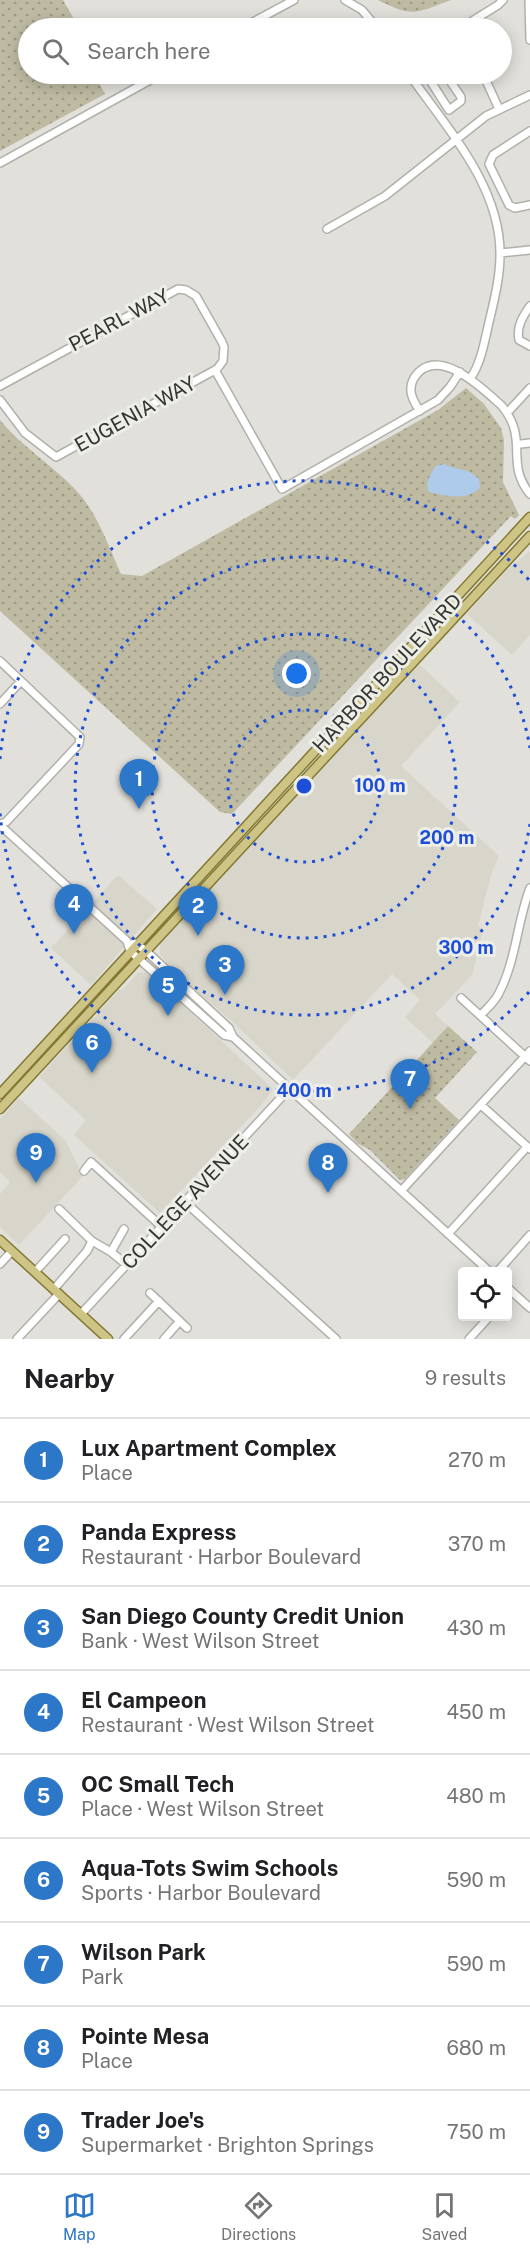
<!DOCTYPE html>
<meta charset="utf-8">
<style>
:root{--surface:#fff;--page:#f6f6f6;--text:#202124;--muted:#757577;--line:#e0e0e0;--accent:#2c77c7}
body{margin:0;font-family:"Public Sans",sans-serif;background:var(--page);color:var(--text)}
.controls{position:absolute;right:18px;bottom:18px;display:grid;overflow:hidden;border-radius:6px;box-shadow:0 3px 15px #0003}
.controls button{width:54px;height:54px;display:grid;place-items:center;padding:0;border:0;border-bottom:2px solid var(--line);background:var(--surface);color:var(--text);font:30px sans-serif}
.you{position:absolute;left:297px;top:674px;width:21px;height:21px;margin:-15px;border:4px solid #fff;border-radius:50%;background:#1a73e8;box-shadow:0 0 0 9px #1a73e833}
.badge{display:grid;place-items:center;width:39px;height:39px;border-radius:50%;background:var(--accent);color:#fff;font-size:20px;font-weight:700}
.pin{position:absolute;translate:-50% -50px;filter:drop-shadow(0 2px 3px #0008)}
.pin::after{content:'';position:absolute;top:32px;width:21px;height:18px;background:inherit;clip-path:polygon(0 0,100% 0,50% 100%)}
.list{margin:0;padding:0;list-style:none}
h2{display:flex;justify-content:space-between;align-items:center;height:78px;margin:0;padding:0 24px;font-size:26px}
h2 small{font-size:20px;font-weight:400;color:var(--muted)}
.list li{display:grid;grid-template-columns:39px 1fr auto;gap:18px;align-items:center;box-sizing:border-box;height:84px;padding:0 24px;border-top:2px solid var(--line)}
.list b{display:block;font-size:22px;white-space:nowrap}
.list p{margin:0;font-size:20px;white-space:nowrap;color:var(--muted)}
.list em{font-size:20px;font-style:normal;color:var(--muted)}
.icon{flex:none;width:33px;height:33px;fill:none;stroke:currentColor;stroke-width:2;stroke-linecap:round;stroke-linejoin:round}
.map{position:relative;flex:none;width:530px;height:1339px;overflow:hidden}
.search{position:absolute;background:var(--surface);box-shadow:0 3px 15px #0003;left:18px;right:18px;top:18px;height:66px;display:flex;align-items:center;gap:15px;box-sizing:border-box;padding:0 21px;border-radius:33px;color:var(--muted);font-size:22px}
.sheet{height:834px;background:var(--surface)}
nav{display:flex;justify-content:space-around;align-items:center;box-sizing:border-box;height:84px;border-top:2px solid var(--line);background:var(--surface);font-size:16px;color:var(--muted)}
nav a{display:grid;justify-items:center;gap:3px}
nav .on{color:var(--accent)}
.map>svg:first-child{display:block}
.built{fill:#d8d6ca}
.grass{fill:url(#grass-dots)}
.water{fill:#afcbec}
.lines{fill:none;stroke-linecap:round;stroke-linejoin:round}
.minor-casing{stroke:#b1b0ab;stroke-width:10}
.major-casing{stroke:#827833;stroke-width:11}
.minor{stroke:#fff;stroke-width:7}
.major{stroke:#cdc485;stroke-width:8}
.ring{fill:none;stroke:#1d4ed8;stroke-width:3;stroke-dasharray:3 6}
.labels{text-anchor:middle;dominant-baseline:central;stroke-width:6;stroke-linejoin:round;paint-order:stroke}
.street-label{font-size:20px;fill:#343432;stroke:#eeeee8}
.centre{fill:#1d4ed8;stroke:#eeeee8;stroke-width:3}
.ring-label{font-size:18px;text-anchor:middle;font-weight:bold;fill:#1d4ed8;stroke:#eeeee8;stroke-width:6;stroke-linejoin:round;paint-order:stroke}
</style>
<div class="map">
<svg width="530" height="1339" viewBox="0 0 530 1339">
<defs>
<pattern id="grass-dots" width="8" height="8" patternUnits="userSpaceOnUse" patternTransform="scale(1.5)"><rect width="8" height="8" fill="#bfbba3"/><path d="M2 2h.1M6 6h.1" fill="none" stroke="#9c9985" stroke-width="1.8" stroke-linecap="round"/></pattern>
</defs>
<rect width="100%" height="100%" fill="#e1e0db"/>
<path class="built" d="M530,551V635L512,655L467,614L510,567Z
M419,664L460,702L401,766L499,856L491,875L478,926L483,930L472,975L435,1014L448,1026L433,1043L405,1017L420,1000L392,974L293,1080L234,1023L186,982L160,955V944Z
M118,875L157,909L91,985L51,948Z
M147,972L273,1089L262,1104L160,1213L74,1135L86,1120L39,1077L119,990H122L138,973Z
M19,1098L66,1141L83,1176L19,1245L0,1227V1194L10,1182L0,1172V1119Z"/>
<path class="grass" d="M0,0H63L79,28H28V74H94L105,94L0,151Z
M378,0H451C416,13 413,18 378,0Z
M466,388L484,404L501,428L504,440L503,482L519,515L515,519L511,516L232,814L220,812L0,611V420C22,447 51,464 75,489C97,512 108,545 121,574L142,576L438,410Z
M448,1026L477,1052L435,1098L459,1120L405,1179L400,1180L370,1150L357,1143L349,1134Z"/>
<path class="water" d="M444,464C458,471 466,467 479,479L480,488C466,501 446,496 429,492C424,484 431,473 436,466Z"/>
<g class="lines">
<g class="minor-casing">
<path id="minor" d="M345,0L362,10L377,28
M529,0L530,40
M242,28L294,0
M461,28L498,5L503,0
M409,74C446,127 501,186 500,255C500,276 495,297 490,318C485,338 482,362 470,379
M426,74L449,110L461,101V97L446,75H427
M483,74L499,109
M530,131L493,155L489,164L509,205L515,208L530,205
M0,163L161,74
M327,229L385,196L486,116L530,95
M500,253L530,250
M530,306C523,316 516,327 519,340L530,346
M215,370L282,489L438,400L450,387L460,372
M0,386L178,289L186,290L196,296L222,342L224,347L223,361L217,369L56,457L25,433L0,400
M420,411C413,401 407,390 414,378C437,343 483,389 502,406C530,441 504,462 530,494
M508,412L530,388
M521,444L530,443
M0,661L80,737L79,744L6,822L0,824
M0,704L21,681
M0,825L127,941L130,951L224,1035L233,1037L490,1272
M134,943L145,950L229,1028L233,1037
M461,998L530,1061
M481,1015C487,1008 495,1002 499,993C516,961 517,922 530,888
M481,1105L530,1149
M84,1171L91,1162L162,1227
M401,1191L530,1051
M185,1202L336,1339
M59,1209L92,1241L111,1252L127,1265
M448,1234L527,1147
M111,1252L124,1229
M0,1264L12,1251
M35,1272L65,1239
M497,1272L530,1235
M508,1288L530,1308
M54,1289L87,1251L92,1241
M150,1293L187,1328
M81,1314L289,1089
M17,1339L59,1294
M124,1339L159,1301
M164,1339L180,1321
M469,1339L490,1316"/>
</g>
<g class="major-casing">
<path id="major" d="M0,1094L530,517
M0,1109L530,536
M0,1240L108,1339"/>
</g>
<use href="#minor" class="minor"/>
<use href="#major" class="major"/>
</g>
<g class="ring">
<circle cx="304" cy="786" r="76"/>
<circle cx="304" cy="786" r="152"/>
<path d="M530 824A229 229 0 1 1 530 748"/>
<path d="M529 992A305 305 0 0 1 0 813M0 759A305 305 0 0 1 529 580"/>
</g>
<g class="labels">
<g class="street-label">
<text transform="translate(119 320) rotate(-28)">PEARL WAY</text>
<text transform="translate(135 414) rotate(-29)">EUGENIA WAY</text>
<text transform="translate(387 673) rotate(-47)">HARBOR BOULEVARD</text>
<text transform="translate(185 1202) rotate(-47)">COLLEGE AVENUE</text>
</g>
</g>
<circle cx="304" cy="786" r="9" class="centre"/>
<g class="ring-label">
<text x="380" y="792">100 m</text>
<text x="447" y="844">200 m</text>
<text x="466" y="954">300 m</text>
<text x="304" y="1097">400 m</text>
</g>
</svg>
<div class="controls">
<button><svg class="icon" aria-label="locate" viewBox="0 0 24 24"><circle cx="12" cy="12" r="6"/><path d="M12 2v4M12 18v4M2 12h4M18 12h4"/></svg></button>
</div>
<div class="you"></div>
<div class="pin badge" style="left:139px;top:809px">1</div>
<div class="pin badge" style="left:198px;top:936px">2</div>
<div class="pin badge" style="left:225px;top:995px">3</div>
<div class="pin badge" style="left:74px;top:934px">4</div>
<div class="pin badge" style="left:168px;top:1016px">5</div>
<div class="pin badge" style="left:92px;top:1073px">6</div>
<div class="pin badge" style="left:410px;top:1109px">7</div>
<div class="pin badge" style="left:328px;top:1193px">8</div>
<div class="pin badge" style="left:36px;top:1183px">9</div>
<div class="search"><svg class="icon" aria-label="search" viewBox="0 0 24 24"><circle cx="10" cy="10" r="6"/><path d="M15 15l6 6"/></svg>Search here</div>
</div>
<section class="sheet">
<h2>Nearby<small>9 results</small></h2>
<ul class="list">
<li><span class="badge">1</span><div><b>Lux Apartment Complex</b><p>Place</p></div><em>270 m</em></li>
<li><span class="badge">2</span><div><b>Panda Express</b><p>Restaurant · Harbor Boulevard</p></div><em>370 m</em></li>
<li><span class="badge">3</span><div><b>San Diego County Credit Union</b><p>Bank · West Wilson Street</p></div><em>430 m</em></li>
<li><span class="badge">4</span><div><b>El Campeon</b><p>Restaurant · West Wilson Street</p></div><em>450 m</em></li>
<li><span class="badge">5</span><div><b>OC Small Tech</b><p>Place · West Wilson Street</p></div><em>480 m</em></li>
<li><span class="badge">6</span><div><b>Aqua-Tots Swim Schools</b><p>Sports · Harbor Boulevard</p></div><em>590 m</em></li>
<li><span class="badge">7</span><div><b>Wilson Park</b><p>Park</p></div><em>590 m</em></li>
<li><span class="badge">8</span><div><b>Pointe Mesa</b><p>Place</p></div><em>680 m</em></li>
<li><span class="badge">9</span><div><b>Trader Joe's</b><p>Supermarket · Brighton Springs</p></div><em>750 m</em></li>
</ul>
</section>
<nav>
<a class="on"><svg class="icon" aria-label="map" viewBox="0 0 24 24"><path d="M3 6l6-2 6 2 6-2v14l-6 2-6-2-6 2zM9 4v14M15 6v14"/></svg>Map</a>
<a><svg class="icon" aria-label="directions" viewBox="0 0 24 24"><path d="M12 3l9 9-9 9-9-9zM9 14v-3h6M13 9l2 2-2 2"/></svg>Directions</a>
<a><svg class="icon" aria-label="saved" viewBox="0 0 24 24"><path d="M7 4h10v16l-5-4-5 4z"/></svg>Saved</a>
</nav>
